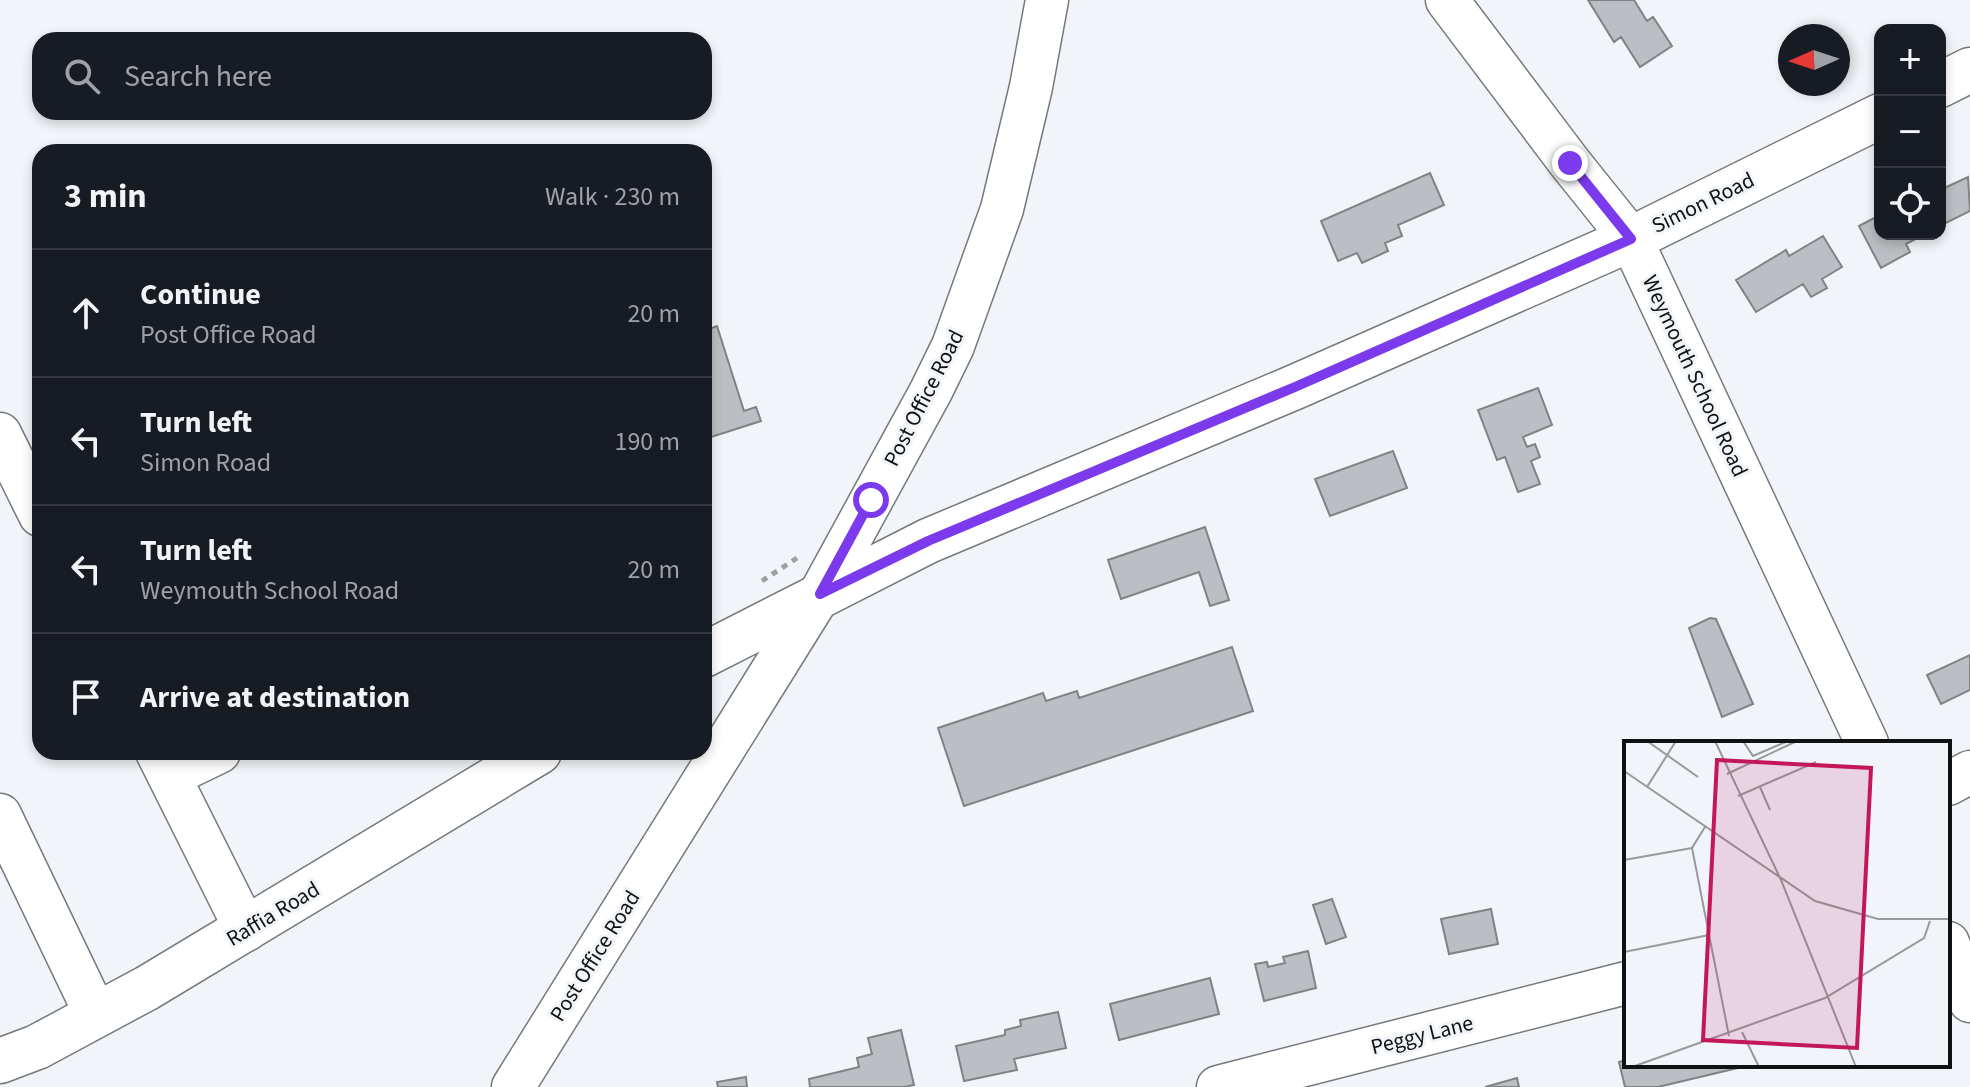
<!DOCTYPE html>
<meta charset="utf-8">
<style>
:root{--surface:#171b24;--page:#242831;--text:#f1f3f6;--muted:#9ea1a6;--line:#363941}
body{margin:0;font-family:"Source Sans 3",sans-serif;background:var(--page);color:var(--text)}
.controls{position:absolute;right:24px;top:24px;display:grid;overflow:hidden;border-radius:16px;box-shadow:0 4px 12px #0003}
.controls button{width:72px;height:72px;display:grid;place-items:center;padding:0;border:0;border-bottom:2px solid var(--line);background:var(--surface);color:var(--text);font:40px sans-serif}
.compass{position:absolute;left:1778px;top:24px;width:72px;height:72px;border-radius:50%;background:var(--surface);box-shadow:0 4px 12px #0003;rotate:267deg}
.stop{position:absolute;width:24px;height:24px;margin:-18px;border:6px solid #7c3aed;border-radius:50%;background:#fff}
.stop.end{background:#7c3aed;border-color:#fff;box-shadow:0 2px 8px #0008}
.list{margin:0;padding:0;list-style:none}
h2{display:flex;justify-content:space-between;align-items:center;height:104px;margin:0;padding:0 32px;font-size:34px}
h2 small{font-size:26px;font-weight:400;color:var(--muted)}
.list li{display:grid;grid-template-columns:52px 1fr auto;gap:24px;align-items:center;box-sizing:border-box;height:128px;padding:0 32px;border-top:2px solid var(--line)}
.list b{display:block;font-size:30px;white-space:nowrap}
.list p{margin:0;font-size:26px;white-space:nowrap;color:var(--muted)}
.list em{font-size:26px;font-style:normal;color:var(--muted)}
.icon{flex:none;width:44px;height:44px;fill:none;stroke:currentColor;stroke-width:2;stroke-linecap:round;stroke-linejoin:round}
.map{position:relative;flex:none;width:1970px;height:1087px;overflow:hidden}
.search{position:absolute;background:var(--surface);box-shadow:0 4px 12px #0003;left:32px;top:32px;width:680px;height:88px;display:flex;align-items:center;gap:20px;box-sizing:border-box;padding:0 28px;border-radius:24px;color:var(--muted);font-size:30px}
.panel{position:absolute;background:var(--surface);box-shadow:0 4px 12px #0003;left:32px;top:144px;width:680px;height:616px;border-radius:24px}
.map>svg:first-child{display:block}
.building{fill:#bbbec2;stroke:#808386;stroke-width:2}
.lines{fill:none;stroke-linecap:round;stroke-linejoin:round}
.minor-casing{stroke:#76797c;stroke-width:45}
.major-casing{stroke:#76797c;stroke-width:47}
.path{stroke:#9da0a3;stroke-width:5;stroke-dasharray:6 6;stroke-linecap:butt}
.minor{stroke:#fff;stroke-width:42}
.major{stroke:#fff;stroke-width:44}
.route{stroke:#7c3aed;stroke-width:10}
.labels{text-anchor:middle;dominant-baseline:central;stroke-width:6;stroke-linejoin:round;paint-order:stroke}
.street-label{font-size:22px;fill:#101112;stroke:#f1f4f8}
.inset-road{fill:none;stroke:#97999c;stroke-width:2}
.view{fill:#c2185b;fill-opacity:0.15;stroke:#c2185b;stroke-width:4}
.inset-edge{fill:none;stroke:#101112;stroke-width:4}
</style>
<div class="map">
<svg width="1970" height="1087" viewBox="0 0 1970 1087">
<rect width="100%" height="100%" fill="#f1f4f8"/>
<path class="building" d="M1588,0H1634L1647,21L1653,17L1672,46L1640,67L1621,37L1614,42Z
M1430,173L1444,205L1398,225L1402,236L1385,243L1388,251L1362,263L1357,253L1338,261L1321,221Z
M1968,177L1970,211L1940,226V190Z
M1880,215V234H1925L1906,244L1910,252L1881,268L1859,226Z
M1823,236L1842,267L1822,279L1827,288L1811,297L1803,284L1756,312L1736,280L1786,250L1789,256Z
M717,326L744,411L756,407L761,421L705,439L704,429L707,428L704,420V331Z
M1538,388L1552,425L1523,437L1527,447L1535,444L1540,457L1531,461L1540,484L1518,492L1505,457L1497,460L1478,410Z
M1393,451L1407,488L1330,516L1315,479Z
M1205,527L1229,600L1210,606L1199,572L1121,599L1108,560Z
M1710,618L1716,619L1753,704L1722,717L1689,628Z
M1232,647L1253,711L964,806L938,728L1043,693L1046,701L1077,691L1079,698Z
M1970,655V690L1941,704L1927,675Z
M1332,899L1346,937L1326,944L1313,905Z
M1491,909L1498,944L1449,954L1441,919Z
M1308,951L1316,988L1264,1001L1255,964L1267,962L1268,967L1285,963L1283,957Z
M1210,978L1219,1014L1119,1040L1110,1004Z
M1058,1012L1066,1048L1014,1059L1017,1070L964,1081L956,1046L1005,1035V1030L1021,1026L1020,1020Z
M901,1030L914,1085L904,1087H810L809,1079L859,1067L857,1058L872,1054L868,1038Z
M1626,1060V1065L1742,1067L1658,1087H1625L1619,1062Z
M746,1077L747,1087H718L717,1082Z
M1517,1078L1519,1087H1485Z"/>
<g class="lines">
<g class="minor-casing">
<path id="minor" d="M1447,0L1570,163L1631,239L1867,743
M0,434L40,515
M157,752L246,930
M169,776L219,752
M1948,784L1970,772
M0,815L96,1015
M1948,943L1970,1001
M513,1087L820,594L931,391L953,346L1002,209L1031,87L1047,0
M1218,1087L1626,983"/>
</g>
<g class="major-casing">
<path id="major" d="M1940,85L1970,70
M704,655L928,541L1295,387L1631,239L1880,116
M0,1061L37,1047L147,988L539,752"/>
</g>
<path class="path" d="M762,581L797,558"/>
<use href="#minor" class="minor"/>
<use href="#major" class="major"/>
</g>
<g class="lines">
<path class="route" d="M871,500L820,594L928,541L1295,387L1631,239L1570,163"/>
</g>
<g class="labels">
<g class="street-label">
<text transform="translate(1703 203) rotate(-26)">Simon Road</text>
<text transform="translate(1695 376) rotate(65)">Weymouth School Road</text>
<text transform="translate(924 398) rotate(-63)">Post Office Road</text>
<text transform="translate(273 914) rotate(-31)">Raffia Road</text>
<text transform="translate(595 956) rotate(-58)">Post Office Road</text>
<text transform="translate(1422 1035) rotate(-14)">Peggy Lane</text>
</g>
</g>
<g transform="translate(1624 741)">
<rect width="326" height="326" fill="#f1f4f8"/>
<path class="inset-road" d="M23,0L74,36M91,0L157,139L232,326M119,0L129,15L164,0M0,30L191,160L254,178H326M103,33L173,0M23,46L52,0M136,46L146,69M114,55L192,21M81,86L68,107L105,295M0,119L68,107M0,211L85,194M118,291L135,326M8,326L201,257L300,197L306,180"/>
<path class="view" d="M93,19L247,27L233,307L79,299Z"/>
<rect width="326" height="326" class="inset-edge"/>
</g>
</svg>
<div class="controls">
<button>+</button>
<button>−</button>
<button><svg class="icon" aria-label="locate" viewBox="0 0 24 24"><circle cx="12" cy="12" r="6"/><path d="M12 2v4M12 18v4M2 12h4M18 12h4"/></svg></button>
</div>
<svg class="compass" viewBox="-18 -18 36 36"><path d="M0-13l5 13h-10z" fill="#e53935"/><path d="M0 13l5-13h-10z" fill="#9ea1a6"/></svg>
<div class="stop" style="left:871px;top:500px"></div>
<div class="stop end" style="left:1570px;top:163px"></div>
<div class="search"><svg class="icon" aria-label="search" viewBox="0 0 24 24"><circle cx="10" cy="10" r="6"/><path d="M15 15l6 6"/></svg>Search here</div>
<section class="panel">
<h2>3 min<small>Walk · 230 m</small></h2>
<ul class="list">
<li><svg class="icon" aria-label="ahead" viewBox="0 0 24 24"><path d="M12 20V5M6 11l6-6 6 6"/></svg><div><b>Continue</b><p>Post Office Road</p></div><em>20 m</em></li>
<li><svg class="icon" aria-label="left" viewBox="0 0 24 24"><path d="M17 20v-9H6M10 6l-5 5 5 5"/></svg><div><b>Turn left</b><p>Simon Road</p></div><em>190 m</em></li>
<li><svg class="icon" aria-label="left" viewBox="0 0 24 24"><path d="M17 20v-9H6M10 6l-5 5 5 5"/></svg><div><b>Turn left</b><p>Weymouth School Road</p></div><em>20 m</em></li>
<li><svg class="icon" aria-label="arrive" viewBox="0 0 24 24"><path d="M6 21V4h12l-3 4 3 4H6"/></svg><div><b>Arrive at destination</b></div></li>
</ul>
</section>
</div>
